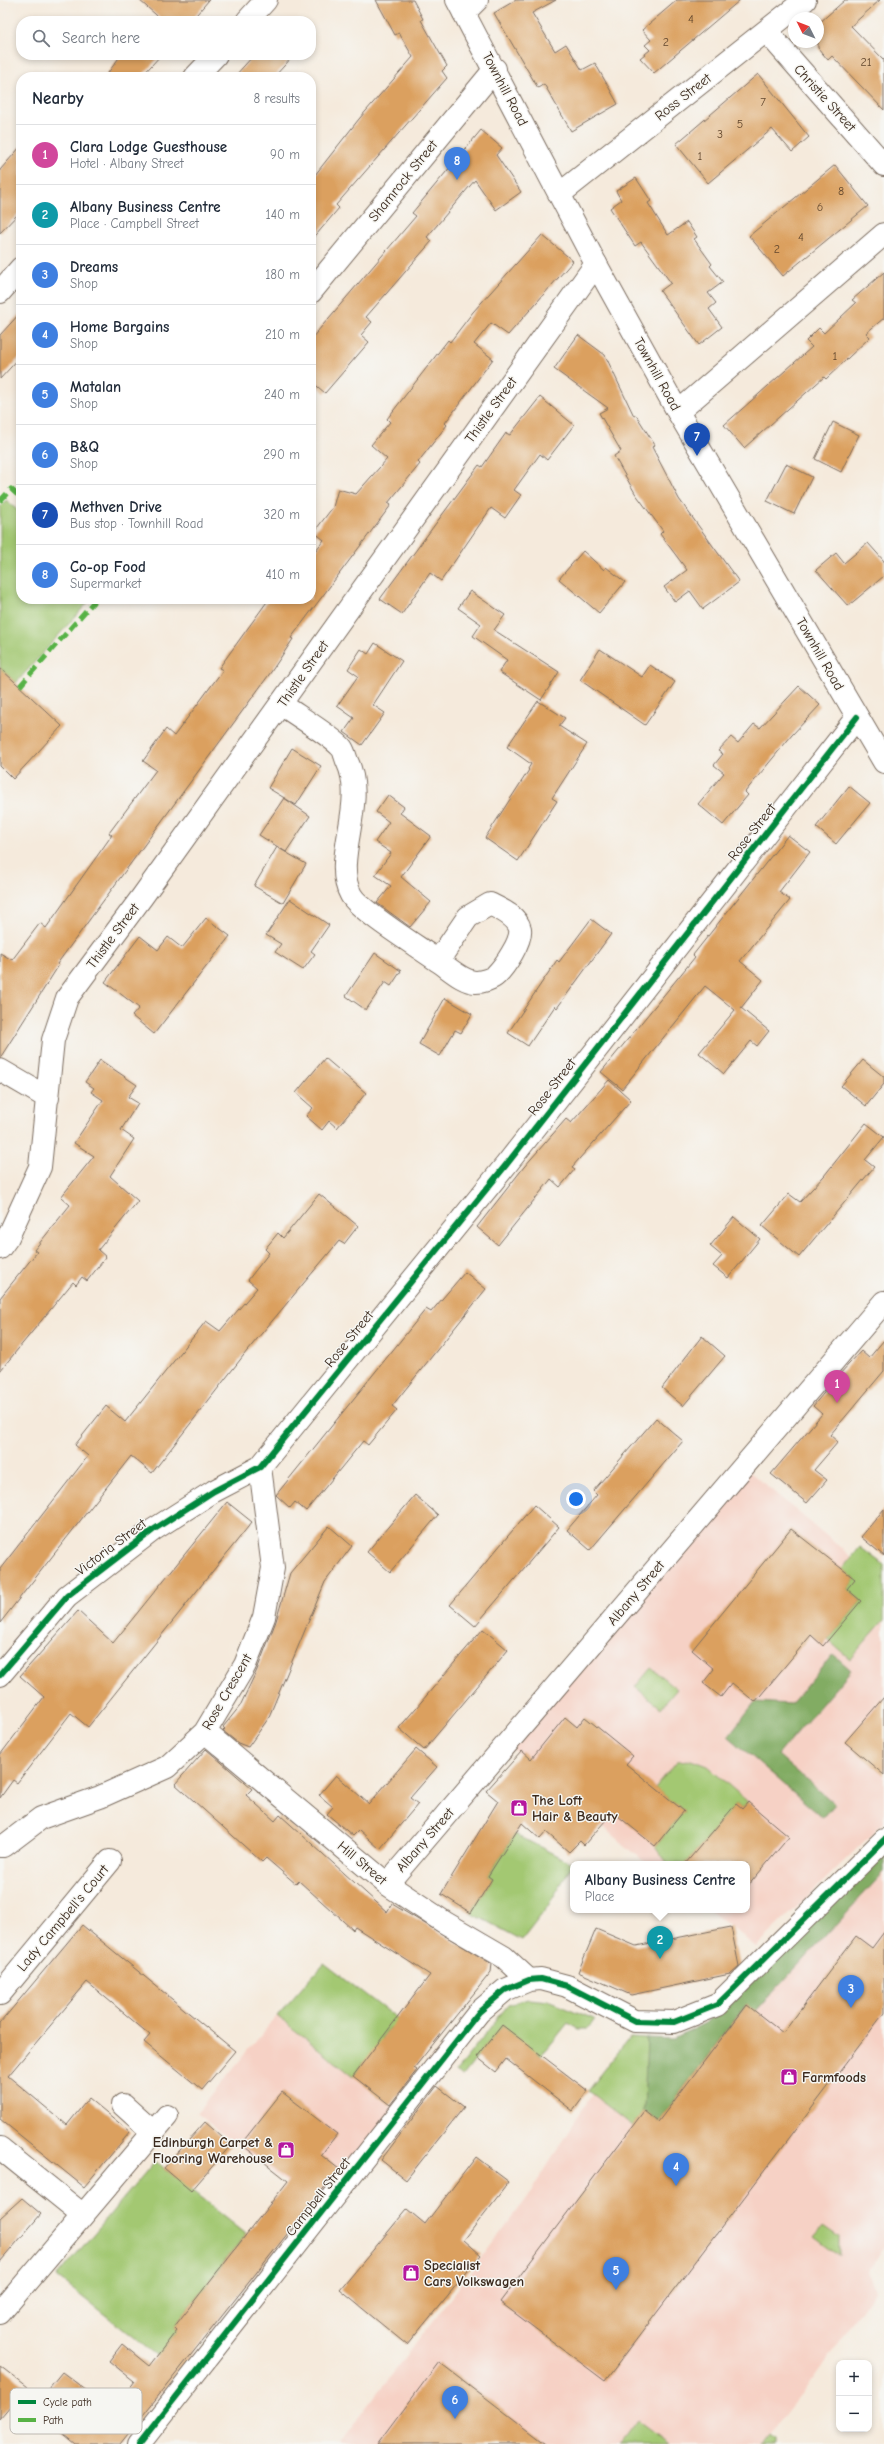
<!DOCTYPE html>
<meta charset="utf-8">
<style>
:root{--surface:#fff;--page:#f2f2f3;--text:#1f2937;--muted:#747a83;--line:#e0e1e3;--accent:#b45309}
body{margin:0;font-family:"Comic Neue",sans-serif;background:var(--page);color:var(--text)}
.controls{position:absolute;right:12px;bottom:12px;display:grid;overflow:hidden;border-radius:8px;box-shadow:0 2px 6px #0003}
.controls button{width:36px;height:36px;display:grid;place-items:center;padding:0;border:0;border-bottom:1px solid var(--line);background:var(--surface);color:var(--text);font:20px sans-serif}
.compass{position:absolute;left:788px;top:12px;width:36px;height:36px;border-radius:50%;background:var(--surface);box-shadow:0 2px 6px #0003;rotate:312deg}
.you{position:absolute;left:576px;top:1499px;width:14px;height:14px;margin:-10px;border:3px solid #fff;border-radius:50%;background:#1a73e8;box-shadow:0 0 0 6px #1a73e833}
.badge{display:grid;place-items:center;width:26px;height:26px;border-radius:50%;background:var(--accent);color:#fff;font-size:13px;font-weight:700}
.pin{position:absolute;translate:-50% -33px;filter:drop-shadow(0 1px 2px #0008)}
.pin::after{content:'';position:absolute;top:21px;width:14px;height:12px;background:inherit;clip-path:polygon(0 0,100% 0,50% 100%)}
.popup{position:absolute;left:570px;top:1861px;width:180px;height:52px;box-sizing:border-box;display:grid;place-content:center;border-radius:8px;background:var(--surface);filter:drop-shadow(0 1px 3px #0005);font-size:13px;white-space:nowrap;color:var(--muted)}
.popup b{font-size:15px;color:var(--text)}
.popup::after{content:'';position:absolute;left:50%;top:100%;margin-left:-8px;border:8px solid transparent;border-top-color:var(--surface)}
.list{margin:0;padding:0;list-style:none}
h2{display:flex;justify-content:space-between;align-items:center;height:52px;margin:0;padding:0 16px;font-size:17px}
h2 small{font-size:13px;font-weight:400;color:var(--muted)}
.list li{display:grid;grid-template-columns:26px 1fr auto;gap:12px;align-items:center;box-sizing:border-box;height:60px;padding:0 16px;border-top:1px solid var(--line)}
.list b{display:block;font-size:15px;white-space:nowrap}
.list p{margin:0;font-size:13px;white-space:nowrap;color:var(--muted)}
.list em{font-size:13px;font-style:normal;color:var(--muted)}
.icon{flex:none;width:22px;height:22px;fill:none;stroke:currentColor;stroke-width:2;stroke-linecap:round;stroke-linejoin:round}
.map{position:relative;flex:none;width:884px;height:2444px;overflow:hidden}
.search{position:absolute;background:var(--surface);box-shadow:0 2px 6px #0003;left:16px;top:16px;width:300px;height:44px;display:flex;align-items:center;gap:10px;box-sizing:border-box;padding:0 14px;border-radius:16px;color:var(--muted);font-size:15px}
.panel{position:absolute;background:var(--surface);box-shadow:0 2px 6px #0003;left:16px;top:72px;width:300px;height:532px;border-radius:16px}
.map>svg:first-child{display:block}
.built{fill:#f6d1c5}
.green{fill:#a3c872;stroke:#6f7948}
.forest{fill:#82ac64;stroke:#5e6b41}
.building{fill:#dba05f}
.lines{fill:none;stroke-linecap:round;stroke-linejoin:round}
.street-casing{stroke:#7c6d60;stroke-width:24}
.secondary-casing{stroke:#7c6d60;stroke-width:24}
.street{stroke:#fff;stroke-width:22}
.secondary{stroke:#fff;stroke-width:22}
.quiet{stroke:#57b245;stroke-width:5;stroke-dasharray:10 5;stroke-linecap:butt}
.cycleway-casing{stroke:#f6f6f2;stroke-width:8}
.cycleway{stroke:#00873e;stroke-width:6}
.labels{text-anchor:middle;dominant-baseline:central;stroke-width:3;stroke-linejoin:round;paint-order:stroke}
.number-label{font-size:12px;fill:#63482e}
.street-label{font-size:14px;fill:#3b2a1e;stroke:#f6f6f2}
.poi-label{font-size:14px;font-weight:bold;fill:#3b2a1e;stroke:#f6f6f2;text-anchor:start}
.key{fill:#f6f6f2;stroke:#beb9b2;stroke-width:1}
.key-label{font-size:11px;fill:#3b2a1e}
</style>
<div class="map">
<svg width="884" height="2444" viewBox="0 0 884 2444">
<rect width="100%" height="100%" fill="#f6f6f2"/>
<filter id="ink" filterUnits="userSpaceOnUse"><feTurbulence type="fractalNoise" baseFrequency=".025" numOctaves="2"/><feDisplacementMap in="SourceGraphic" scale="8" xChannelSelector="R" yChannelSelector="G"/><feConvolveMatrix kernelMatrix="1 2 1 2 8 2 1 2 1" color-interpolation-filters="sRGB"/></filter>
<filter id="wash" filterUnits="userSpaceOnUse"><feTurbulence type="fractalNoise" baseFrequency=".012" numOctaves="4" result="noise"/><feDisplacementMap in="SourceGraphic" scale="16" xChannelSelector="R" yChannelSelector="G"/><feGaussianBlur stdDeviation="0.9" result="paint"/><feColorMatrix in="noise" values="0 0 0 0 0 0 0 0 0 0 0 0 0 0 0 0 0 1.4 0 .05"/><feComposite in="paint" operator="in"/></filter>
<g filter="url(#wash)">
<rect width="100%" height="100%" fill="#f5eadc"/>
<path class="built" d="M744,1467L884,1584V1822L756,1947L709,1910H747V1864H647L507,1744Z
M884,1854V2246L868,2272L875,2291L801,2396L763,2444H339L528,2197L592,2094L616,2090L702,2028Z
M277,2016L400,2113L323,2211L196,2113Z"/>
<path class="green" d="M6,500L21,513V599H91L16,683L0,668V507Z
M860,1547L884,1565V1620L850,1659L828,1640L861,1601L847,1589L855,1579L842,1569Z
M651,1668L677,1689L661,1708L635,1687Z
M691,1760L707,1766L748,1802L742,1809L736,1804L685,1864H668L655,1846L684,1811L655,1788L677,1761Z
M515,1834L573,1864L546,1909L522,1940L471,1913L492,1879L488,1876Z
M324,1963L405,2025L390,2027L381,2038L389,2045L371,2068L363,2062L353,2076L277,2016Z
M528,1999L550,2001L594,2019L587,2029H579L568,2023L542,2055L536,2051L529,2060L521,2040L502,2025L463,2076L456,2071L508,2005Z
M630,2037L647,2038L644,2111L633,2126L588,2091Z
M155,2161L246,2234L174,2327L177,2330L157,2356L57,2277Z
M823,2226L839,2237V2256L814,2237Z
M637,2421L668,2444H620Z
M770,2435L775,2439V2444H763Z"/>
<path class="forest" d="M833,1654L851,1670L778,1755L835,1804L823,1818L728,1736L755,1702L791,1704Z
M884,1854V1872L755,2012L746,2005L658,2122L644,2111L647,2038L673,2039L707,2022Z"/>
<g id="blocks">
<path class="building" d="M139,0H209L191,21H163Z
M376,0H413L423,19L421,20L447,66L442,71L447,78L336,205L339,208L311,241V180L359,119L413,57L399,33L395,35Z
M516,0H556L532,13L555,51L566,44L582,70L595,63L618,104L571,131L544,84L538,88L494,13Z
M677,0H740L654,73L640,58L650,50L645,45L651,40L642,30Z
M845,0H880L851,26L884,60V110L832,56L828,60L818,48V24Z
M121,55H161L141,77H105Z
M254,55H294L274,77H234Z
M758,74L809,137L792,152L772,129L708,183L676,144Z
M481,130L502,148L496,155L521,192L496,210L475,180L427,237L432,241L366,317L372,322L361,335L369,342L325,393L311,381V339L416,216L412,213Z
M21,146V211L0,233V170Z
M835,165L868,206L783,276L749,236Z
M636,178L651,201L648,203L668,235L687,222L697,237L694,239L712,264L710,266L723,282L708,293L716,303L709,309L722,327L699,345L660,291L671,283L641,242L635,246L610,208L621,200L616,191Z
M542,235L573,261L508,335L491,323L474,344L493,359L445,423L447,425L418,462L420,464L388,503L391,505L291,638L293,639L271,672L57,964L59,965L0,1058V953L12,960L40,923L46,928L112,835L109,833L156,770L143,761L166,729L174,736L223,670L219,668L269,599H311V556L324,540L314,532L333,507L338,489L356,494L387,459L371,445L390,422L387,419L448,340L450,342L473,312Z
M884,272V318L866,333L870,337L826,379L824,377L744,448L724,425L812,347L806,341L819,328L824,333L856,303L852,300Z
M21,312V356L0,379V335Z
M578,335L605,355L634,416L636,415L655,445L652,447L679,499L739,582L703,609L690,591L675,602L664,587L687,570L660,534L663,531L635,493L614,456L621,451L599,413L608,408L554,369Z
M540,397L574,425L547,460L540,454L514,490L521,495L505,518L491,508L441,581L430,573L402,614L380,599L479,465L482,467L506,433L510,435Z
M833,422L859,435L841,472L815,459Z
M786,464L812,477L794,514L767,501Z
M868,543L884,561V576L848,606L816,570L836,553L844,563Z
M583,551L604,570L606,567L625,582L599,613L559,579Z
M470,591L505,615L494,630L559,672L541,700L499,672L507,660L473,636L481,624L458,608Z
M375,643L402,661L373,705L385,713L362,745L344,732L354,718L337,706L358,676L348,669L361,649L368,654Z
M600,649L642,677L650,665L675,682L645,725L580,680Z
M0,668L62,726L13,779L0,766Z
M799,686L820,705L792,735L745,792L748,795L723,825L698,804L724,773L714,765L723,754L718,751L731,737L738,743L754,724L760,728Z
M538,701L565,718L559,726L587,744L552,798L557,801L518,861L485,838L529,770L528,769L531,764L507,747Z
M292,748L321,766L296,805L268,788Z
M849,786L870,803L836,844L816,827Z
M388,795L404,807L400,813L431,836L401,877L431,902L410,927L377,903L391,886L375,875L391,853L375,842L389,822L376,812Z
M284,798L310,816L286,852L259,835Z
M788,835L810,852L779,892L790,900L740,961L763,980L741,1008L769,1031L757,1046L751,1041L724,1074L699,1053L735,1010L705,986L622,1089L601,1072L695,957L693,955Z
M277,847L306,864L283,903L254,886Z
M290,899L329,925L311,951L315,954L303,970L275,952L281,944L266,935Z
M206,918L230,936L154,1034L132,1016L139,1008L105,982L140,936L158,950L168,937L182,948Z
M591,919L611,934L557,1008L555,1006L528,1046L508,1033L557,960L559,962Z
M375,953L401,971L391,986L385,982L366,1010L346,996Z
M445,998L472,1014L461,1033L455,1030L440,1056L419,1044Z
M325,1058L366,1093L337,1128L329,1121L322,1130L306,1116L313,1108L296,1093Z
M100,1060L137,1085L128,1097L138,1103L121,1130L134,1139L110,1176L138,1201L98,1250L106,1257L87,1281L82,1277L76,1285L73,1282L0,1371V1298L37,1252L34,1250L70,1205L61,1197L94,1156L74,1143L103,1100L91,1092L94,1088L85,1082Z
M863,1060L884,1077V1084L866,1106L841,1086Z
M609,1080L631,1100L572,1167L575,1169L560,1187L551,1179L498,1245L477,1227L524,1167L566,1119L571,1123Z
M866,1123L884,1137L865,1160L874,1167L799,1257L762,1226L789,1194L800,1202L824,1176Z
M319,1194L358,1226L344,1244L339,1241L247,1351L152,1473L131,1456L0,1623V1569L88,1456L75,1445L106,1406L125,1422L206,1321L220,1331L257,1288L248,1280L269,1253L265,1249L278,1233L283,1238Z
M734,1217L760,1239L728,1278L713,1266L722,1256L710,1246Z
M465,1272L486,1289L392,1406L397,1410L368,1445L363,1441L306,1511L295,1502L290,1508L276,1495L426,1309L431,1312Z
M702,1336L725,1356L683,1406L662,1388Z
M884,1340V1371L830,1435L838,1442L814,1470L827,1480L807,1503L771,1474L822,1414L813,1406L838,1376L861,1351L869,1358Z
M656,1418L683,1441L590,1550L567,1530L597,1495L593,1491Z
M415,1495L438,1515L390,1572L367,1552Z
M227,1502L252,1522L88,1727L71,1713L17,1783L13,1780L0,1798V1755L44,1697L20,1676L78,1611L113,1643Z
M534,1505L559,1527L475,1626L450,1605Z
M884,1509V1556L861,1537Z
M329,1526L352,1546L325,1582L268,1719L248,1747L238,1743L223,1731L225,1729L223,1727L240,1706L257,1670L276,1621L290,1573Z
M791,1529L855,1579L847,1589L861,1601L823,1646L811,1635L755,1702L732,1683L721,1697L703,1683L714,1669L692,1650Z
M483,1629L508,1650L424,1750L399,1728Z
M884,1697V1775L845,1742Z
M565,1717L577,1727L585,1717L633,1756L626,1764L684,1811L655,1846L613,1812L584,1845L580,1841L569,1852L546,1832L540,1839L522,1823L488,1876L492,1879L471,1913L441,1894L498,1801L486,1791L522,1751L531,1759Z
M206,1749L252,1789L246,1795L275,1821L280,1815L387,1912L392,1904L492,1964L491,1972L414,2068L417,2070L390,2105L353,2076L430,1975L355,1927L353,1930L299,1881L296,1884L266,1858L262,1862L175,1784Z
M416,1749L437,1767L410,1798L418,1804L380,1849L359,1830L353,1836L327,1814L333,1807L319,1795L336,1775L369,1804Z
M748,1802L789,1837L747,1887V1864H685L736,1804L742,1809Z
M82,1925L235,2051L202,2090L144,2042L150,2035L87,1982L8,2076L67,2125L89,2098L130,2132L84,2187L0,2119V2023Z
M731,1927L739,1966L730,1974L631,1995L578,1972L596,1929L636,1946Z
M884,1932V2013L605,2381L500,2302L644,2111L658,2122L747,2005L783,2033L856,1936L872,1948Z
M502,2025L588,2091L573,2111L506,2059L496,2072L477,2057Z
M437,2086L464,2107L406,2180L381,2160Z
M282,2092L337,2134L321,2155L339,2169L120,2444H75L53,2426L65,2411L44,2394L62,2372L112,2410L134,2381L109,2361L122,2344L149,2366L177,2330L174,2327L288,2181L241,2144Z
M205,2122L231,2145L191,2191L164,2168Z
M476,2157L509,2182L464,2240L481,2255L407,2345L340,2290L407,2209L425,2224Z
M22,2198L41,2214L0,2262V2218Z
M439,2362L481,2394L546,2444H378Z
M0,2366L27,2387L0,2419Z"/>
</g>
</g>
<g filter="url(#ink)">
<use href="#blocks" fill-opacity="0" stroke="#7c6d60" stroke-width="1"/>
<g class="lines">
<g class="street-casing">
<path id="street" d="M464,13L477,0
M767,32L884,165
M561,193L805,0
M311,292L495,69
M678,412L884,234
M281,704C296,715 330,735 341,747C344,750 345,756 347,761C368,804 331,859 351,895C360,911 420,948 438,961L468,917L490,904C500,909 517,916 520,929C522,941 505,966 496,975C492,979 482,982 476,982C463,982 449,968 438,961
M0,1070L48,1098
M0,1248L8,1237L40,1167L53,1040L67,998L142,897L596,264
M0,1675L67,1596L153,1530L214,1491L260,1467L506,1165L857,717
M205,1732L387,1884L444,1922L504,1957L529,1980
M0,1846H4L41,1818L100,1797L167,1767L205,1732L245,1665L264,1617L273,1568L260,1467
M387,1884L884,1302
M0,1994L110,1861
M123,2105L153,2132
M0,2148L83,2215
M0,2313L167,2116
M139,2444L479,2012L505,1990L529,1980L541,1979L567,1986L635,2021L674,2022L717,2005L884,1840"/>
</g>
<g class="secondary-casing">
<path id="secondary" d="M457,0L596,264L678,412L884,762
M247,21L266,0
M195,77L216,55
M0,292L21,268"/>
</g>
<use href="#street" class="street"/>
<use href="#secondary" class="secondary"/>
<path class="quiet" d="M0,501L11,489L21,498
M20,686L96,599"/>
<g class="cycleway-casing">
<path id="cycleway" d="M0,1675L67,1596L153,1530L214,1491L260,1467L506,1165L857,717
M139,2444L479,2012L505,1990L529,1980L541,1979L567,1986L635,2021L674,2022L717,2005L884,1840"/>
</g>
<use href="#cycleway" class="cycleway"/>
</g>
</g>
<defs>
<g id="shop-square" transform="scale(0.9)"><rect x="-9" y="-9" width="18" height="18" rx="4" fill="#b5179e" stroke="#f6f6f2"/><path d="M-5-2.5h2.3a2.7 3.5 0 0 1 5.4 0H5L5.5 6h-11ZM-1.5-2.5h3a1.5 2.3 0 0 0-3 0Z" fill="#fff"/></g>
</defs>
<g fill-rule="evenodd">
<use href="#shop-square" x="519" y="1808"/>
<use href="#shop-square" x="789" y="2077"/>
<use href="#shop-square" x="286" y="2150"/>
<use href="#shop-square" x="411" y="2273"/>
</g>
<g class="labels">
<g class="number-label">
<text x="691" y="19">4</text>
<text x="666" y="42">2</text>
<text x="866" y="62">21</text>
<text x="763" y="102">7</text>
<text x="740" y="124">5</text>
<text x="720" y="134">3</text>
<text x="700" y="156">1</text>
<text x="841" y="191">8</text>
<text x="820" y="207">6</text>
<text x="801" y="237">4</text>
<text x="777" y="249">2</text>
<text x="835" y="356">1</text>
</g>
<g class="street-label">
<text transform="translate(505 89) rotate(62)">Townhill Road</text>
<text transform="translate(683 97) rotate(-38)">Ross Street</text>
<text transform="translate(825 98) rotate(48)">Christie Street</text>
<text transform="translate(403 181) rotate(-51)">Shamrock Street</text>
<text transform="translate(657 374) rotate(61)">Townhill Road</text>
<text transform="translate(491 410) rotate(-54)">Thistle Street</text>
<text transform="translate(820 654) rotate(60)">Townhill Road</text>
<text transform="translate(303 674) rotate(-55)">Thistle Street</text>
<text transform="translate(752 832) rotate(-52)">Rose Street</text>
<text transform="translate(113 936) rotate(-53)">Thistle Street</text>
<text transform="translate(552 1087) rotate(-52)">Rose Street</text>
<text transform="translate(349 1339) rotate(-51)">Rose Street</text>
<text transform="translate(111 1547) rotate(-37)">Victoria Street</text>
<text transform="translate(636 1593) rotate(-50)">Albany Street</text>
<text transform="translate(227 1692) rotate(-60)">Rose Crescent</text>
<text transform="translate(425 1840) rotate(-49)">Albany Street</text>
<text transform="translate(362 1863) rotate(40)">Hill Street</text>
<text transform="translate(63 1918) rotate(-50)">Lady Campbell's Court</text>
<text transform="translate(318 2197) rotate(-52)">Campbell Street</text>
</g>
<g class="poi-label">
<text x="532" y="1800">The Loft<tspan x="532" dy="16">Hair &amp; Beauty</tspan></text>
<text x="802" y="2077">Farmfoods</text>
<text x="273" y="2142" text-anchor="end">Edinburgh Carpet &amp;<tspan x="273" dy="16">Flooring Warehouse</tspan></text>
<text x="424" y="2265">Specialist<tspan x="424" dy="16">Cars Volkswagen</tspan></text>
</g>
</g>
<rect x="10" y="2388" width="132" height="46" rx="6" class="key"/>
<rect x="18" y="2400" width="18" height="4" fill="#00873e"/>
<rect x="18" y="2418" width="18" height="4" fill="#57b245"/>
<g class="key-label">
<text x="43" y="2406">Cycle path</text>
<text x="43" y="2424">Path</text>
</g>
</svg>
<div class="controls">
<button>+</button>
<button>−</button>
</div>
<svg class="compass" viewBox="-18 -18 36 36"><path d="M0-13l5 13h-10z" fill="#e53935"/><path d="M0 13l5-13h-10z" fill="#747a83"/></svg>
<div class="you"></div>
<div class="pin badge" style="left:837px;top:1403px;background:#d1479c">1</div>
<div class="pin badge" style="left:660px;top:1959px;background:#0f9aa8">2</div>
<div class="popup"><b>Albany Business Centre</b>Place</div>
<div class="pin badge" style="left:851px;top:2008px;background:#3f7fe0">3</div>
<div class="pin badge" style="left:676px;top:2186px;background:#3f7fe0">4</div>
<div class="pin badge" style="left:616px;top:2290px;background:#3f7fe0">5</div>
<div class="pin badge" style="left:455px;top:2419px;background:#3f7fe0">6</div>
<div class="pin badge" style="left:697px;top:456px;background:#1a4fb4">7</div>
<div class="pin badge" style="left:457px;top:180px;background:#3f7fe0">8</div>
<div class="search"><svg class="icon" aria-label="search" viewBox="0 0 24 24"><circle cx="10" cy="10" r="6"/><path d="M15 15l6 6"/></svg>Search here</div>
<section class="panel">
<h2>Nearby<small>8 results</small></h2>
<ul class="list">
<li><span class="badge" style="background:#d1479c">1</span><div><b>Clara Lodge Guesthouse</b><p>Hotel · Albany Street</p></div><em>90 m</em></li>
<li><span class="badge" style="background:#0f9aa8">2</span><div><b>Albany Business Centre</b><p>Place · Campbell Street</p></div><em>140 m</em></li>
<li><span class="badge" style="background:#3f7fe0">3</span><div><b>Dreams</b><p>Shop</p></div><em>180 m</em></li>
<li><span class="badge" style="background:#3f7fe0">4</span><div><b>Home Bargains</b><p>Shop</p></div><em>210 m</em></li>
<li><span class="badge" style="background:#3f7fe0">5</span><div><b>Matalan</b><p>Shop</p></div><em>240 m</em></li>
<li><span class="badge" style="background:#3f7fe0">6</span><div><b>B&amp;Q</b><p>Shop</p></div><em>290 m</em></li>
<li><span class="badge" style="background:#1a4fb4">7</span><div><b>Methven Drive</b><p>Bus stop · Townhill Road</p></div><em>320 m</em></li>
<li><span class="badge" style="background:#3f7fe0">8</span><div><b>Co-op Food</b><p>Supermarket</p></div><em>410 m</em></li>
</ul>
</section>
</div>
